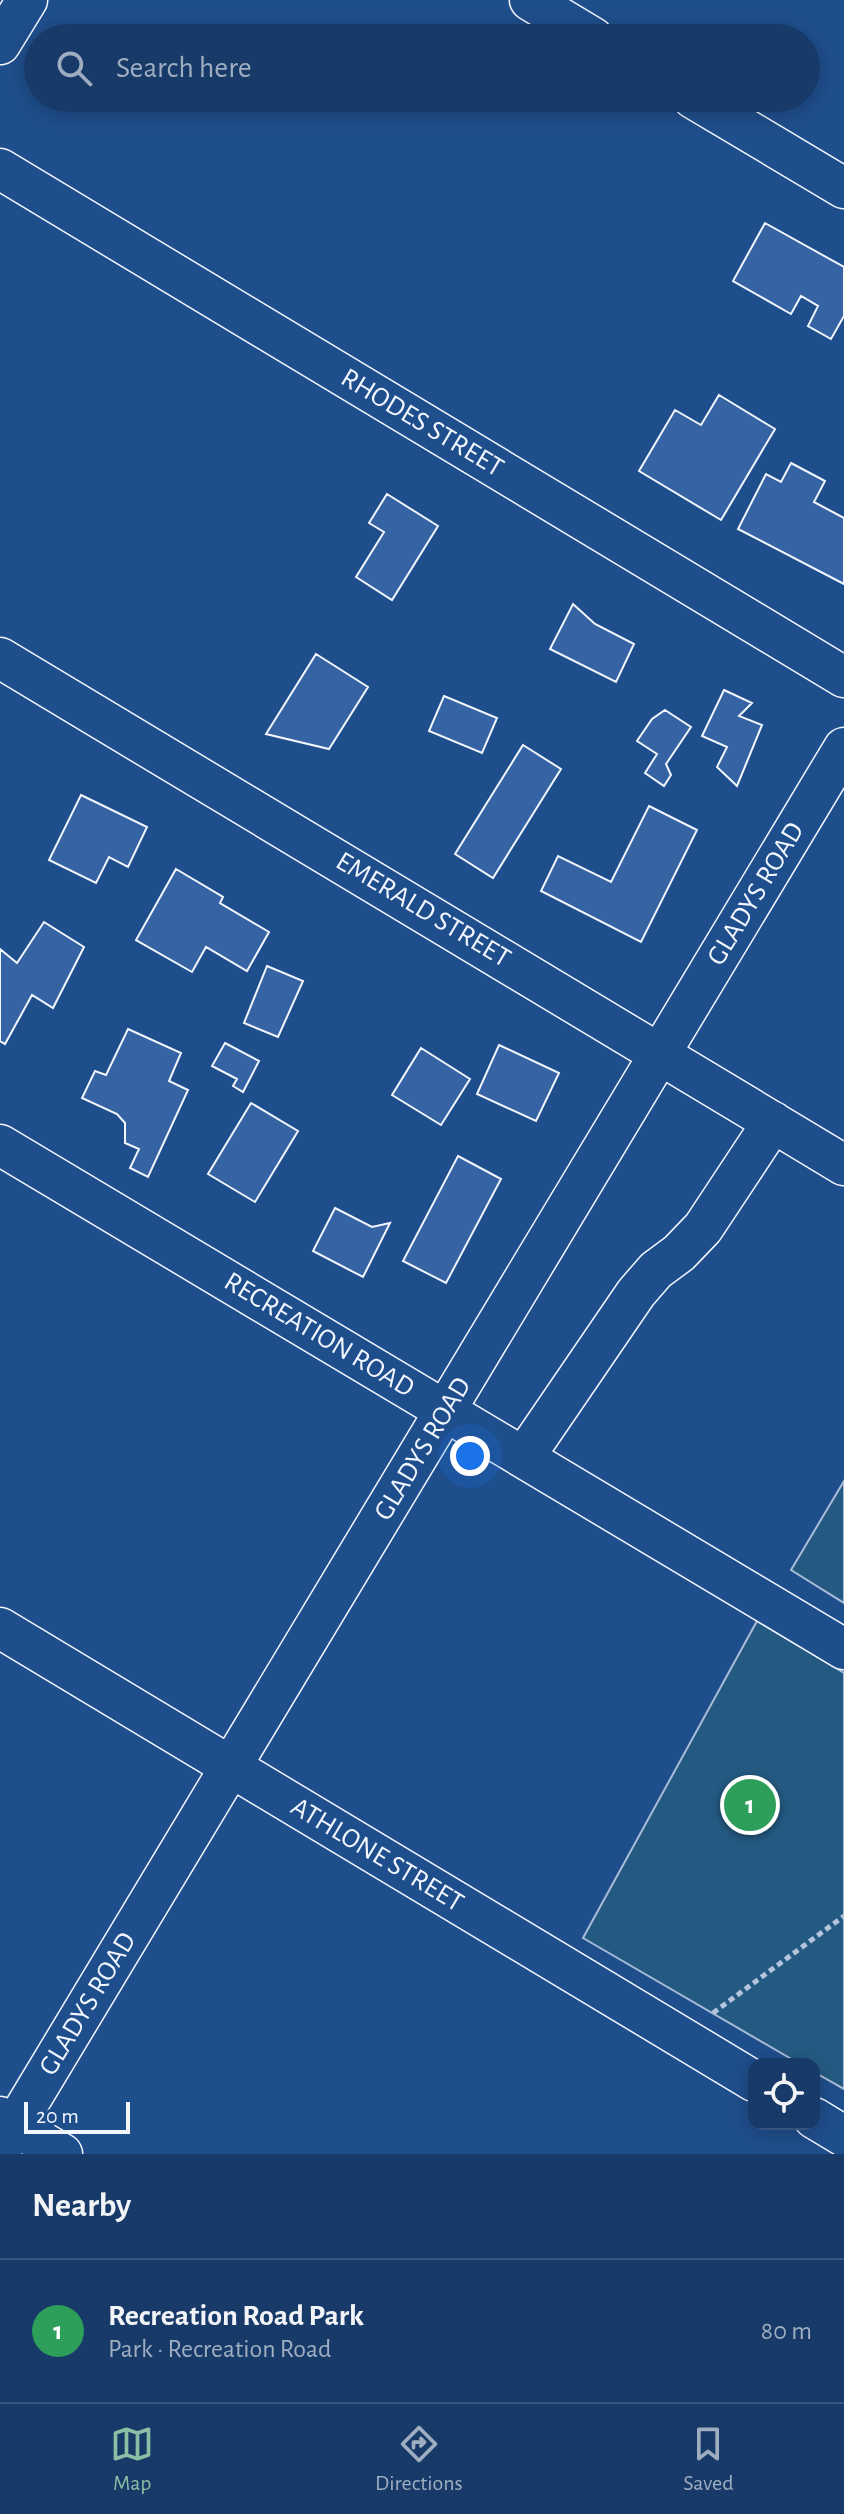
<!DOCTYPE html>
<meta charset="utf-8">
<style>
:root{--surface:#173a69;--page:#20416f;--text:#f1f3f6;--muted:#9eadc0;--line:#36547d;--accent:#8abfa5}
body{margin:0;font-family:"Alegreya Sans",sans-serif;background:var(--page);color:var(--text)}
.controls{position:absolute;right:24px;bottom:24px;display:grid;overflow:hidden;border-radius:16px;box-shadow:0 4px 20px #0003}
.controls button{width:72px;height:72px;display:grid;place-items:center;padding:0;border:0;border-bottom:2px solid var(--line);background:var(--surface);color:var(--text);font:40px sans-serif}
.scale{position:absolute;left:24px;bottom:20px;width:106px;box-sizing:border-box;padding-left:8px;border:4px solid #f2f6ff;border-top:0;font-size:22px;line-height:28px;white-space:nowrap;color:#f2f6ff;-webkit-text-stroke:6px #1f4e8c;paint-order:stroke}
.you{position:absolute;left:470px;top:1456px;width:28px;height:28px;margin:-20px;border:6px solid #fff;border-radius:50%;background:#1a73e8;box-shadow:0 0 0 12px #1a73e833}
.badge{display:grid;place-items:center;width:52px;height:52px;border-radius:50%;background:var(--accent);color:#fff;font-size:26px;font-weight:700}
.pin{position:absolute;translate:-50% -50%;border:4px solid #fff;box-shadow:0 2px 8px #0006}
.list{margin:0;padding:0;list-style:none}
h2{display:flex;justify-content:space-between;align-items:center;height:104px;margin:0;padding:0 32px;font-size:34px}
h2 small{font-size:26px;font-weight:400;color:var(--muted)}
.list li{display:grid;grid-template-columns:52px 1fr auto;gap:24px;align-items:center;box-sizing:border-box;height:144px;padding:0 32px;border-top:2px solid var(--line)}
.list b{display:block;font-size:30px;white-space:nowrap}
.list p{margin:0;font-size:26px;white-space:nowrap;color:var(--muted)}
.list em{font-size:26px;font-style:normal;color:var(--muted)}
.icon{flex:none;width:44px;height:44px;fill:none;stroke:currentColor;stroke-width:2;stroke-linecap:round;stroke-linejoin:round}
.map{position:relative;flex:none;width:844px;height:2154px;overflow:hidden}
.search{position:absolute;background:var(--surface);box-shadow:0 4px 20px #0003;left:24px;right:24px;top:24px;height:88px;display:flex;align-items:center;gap:20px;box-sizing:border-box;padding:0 28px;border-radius:44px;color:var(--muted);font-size:30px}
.sheet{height:248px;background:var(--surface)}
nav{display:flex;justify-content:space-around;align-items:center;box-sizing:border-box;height:112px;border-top:2px solid var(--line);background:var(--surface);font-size:22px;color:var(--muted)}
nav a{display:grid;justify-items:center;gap:4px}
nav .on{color:var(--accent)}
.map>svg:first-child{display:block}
.green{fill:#245a82;stroke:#a8bbd7;stroke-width:2}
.building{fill:#3563a3;stroke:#f2f6ff;stroke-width:2}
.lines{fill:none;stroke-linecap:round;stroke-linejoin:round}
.minor-casing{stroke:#f2f6ff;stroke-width:43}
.path{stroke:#b3c4dc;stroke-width:5;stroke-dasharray:6 4;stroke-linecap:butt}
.minor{stroke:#1f4e8c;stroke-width:40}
.labels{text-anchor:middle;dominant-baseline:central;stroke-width:6;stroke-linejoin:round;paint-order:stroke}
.street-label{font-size:28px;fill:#f2f6ff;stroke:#1f4e8c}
</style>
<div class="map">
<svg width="844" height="2154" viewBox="0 0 844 2154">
<rect width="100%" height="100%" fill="#1f4e8c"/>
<path class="green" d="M844,1481V1603L791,1570Z
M757,1621L844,1673V2089L814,2072V2064H800L583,1938Z"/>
<path class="building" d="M765,223L844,267V316L831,339L808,326L818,306L801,296L791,314L733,281Z
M719,395L775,429L721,520L639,471L675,410L701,425Z
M791,463L825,481L814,502L844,518V584L738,529L766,474L781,482Z
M387,494L438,526L392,600L356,577L384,532L369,523Z
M573,604L595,624L634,644L616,682L550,649Z
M316,654L368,687L329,749L266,734Z
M724,690L752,703L739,716L762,725L737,786L717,767L727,747L702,736Z
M444,696L497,718L482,753L429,731Z
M665,710L691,727L666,764L671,775L664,786L645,773L657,754L637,741L652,719Z
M523,745L561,769L493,878L455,854Z
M81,795L147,827L128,867L109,857L96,883L49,860Z
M649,806L697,830L641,942L541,891L558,856L611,882Z
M176,869L223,897L220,903L269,932L247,971L206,947L192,972L136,940Z
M44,922L84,947L53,1008L32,995L5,1044L0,1041V949L17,963Z
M267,966L303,981L278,1037L244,1023Z
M128,1029L181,1053L169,1081L188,1090L148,1177L130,1168L139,1149L125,1143V1123L117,1114L82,1098L95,1071L106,1075Z
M225,1043L259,1061L243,1092L233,1086L237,1079L212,1066Z
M499,1045L559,1073L536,1121L477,1094Z
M421,1048L470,1079L441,1125L392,1095Z
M251,1103L298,1131L255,1202L208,1174Z
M458,1156L501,1179L446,1283L403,1261Z
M335,1208L372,1227L390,1223L363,1277L313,1251Z"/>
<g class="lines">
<g class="minor-casing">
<path id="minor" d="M530,0L593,38
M0,44L27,0
M693,98L844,188
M0,169L844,677
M0,658L844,1165
M0,1145L844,1649
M524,1457L636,1293L656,1270L679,1253L703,1228L773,1122
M0,1628L754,2081
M0,2117L62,2154
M814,2118L844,2136
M0,2150L844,748"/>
</g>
<path class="path" d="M713,2013L844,1916"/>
<use href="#minor" class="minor"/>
</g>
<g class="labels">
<g class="street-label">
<text transform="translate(422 423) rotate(31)">RHODES STREET</text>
<text transform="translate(756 894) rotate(-59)">GLADYS ROAD</text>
<text transform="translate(423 910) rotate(31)">EMERALD STREET</text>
<text transform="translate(319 1335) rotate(31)">RECREATION ROAD</text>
<text transform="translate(423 1449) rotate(-59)">GLADYS ROAD</text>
<text transform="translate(377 1855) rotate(31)">ATHLONE STREET</text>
<text transform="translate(88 2004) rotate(-59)">GLADYS ROAD</text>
</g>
</g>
</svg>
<div class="controls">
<button><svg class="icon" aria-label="locate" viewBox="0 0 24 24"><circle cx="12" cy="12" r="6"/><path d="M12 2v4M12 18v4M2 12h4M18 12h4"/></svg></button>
</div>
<div class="scale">20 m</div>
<div class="you"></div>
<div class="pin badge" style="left:750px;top:1805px;background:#2e9e5b">1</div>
<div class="search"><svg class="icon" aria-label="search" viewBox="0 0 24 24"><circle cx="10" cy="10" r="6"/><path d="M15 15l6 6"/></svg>Search here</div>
</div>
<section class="sheet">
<h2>Nearby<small></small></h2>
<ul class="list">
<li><span class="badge" style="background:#2e9e5b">1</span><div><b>Recreation Road Park</b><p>Park · Recreation Road</p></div><em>80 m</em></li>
</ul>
</section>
<nav>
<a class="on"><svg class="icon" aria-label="map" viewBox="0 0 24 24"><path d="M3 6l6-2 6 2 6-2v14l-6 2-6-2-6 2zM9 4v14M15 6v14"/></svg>Map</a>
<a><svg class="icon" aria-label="directions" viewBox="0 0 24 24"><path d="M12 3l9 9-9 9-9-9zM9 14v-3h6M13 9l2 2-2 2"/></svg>Directions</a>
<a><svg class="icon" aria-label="saved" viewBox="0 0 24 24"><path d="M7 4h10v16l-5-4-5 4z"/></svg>Saved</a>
</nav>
